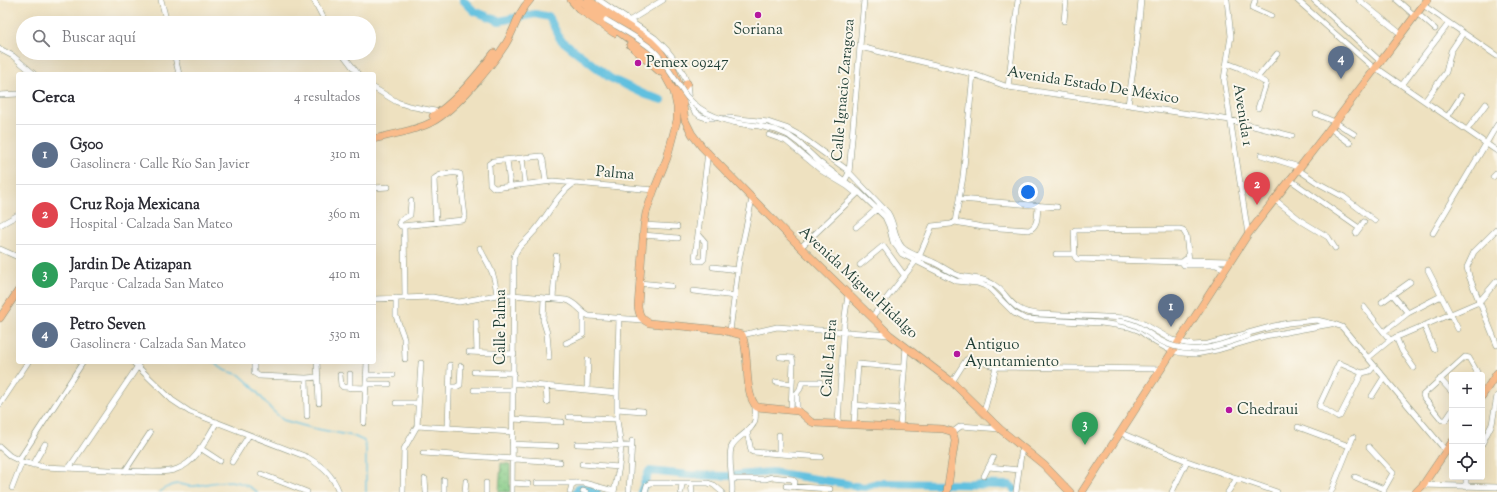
<!DOCTYPE html>
<html lang="es">
<meta charset="utf-8">
<style>
:root{--surface:#fff;--page:#f2f2f3;--text:#2b2b33;--muted:#7c7c81;--line:#e1e1e2;--accent:#7c3aed}
body{margin:0;font-family:"Sorts Mill Goudy",serif;background:var(--page);color:var(--text)}
.controls{position:absolute;right:12px;bottom:12px;display:grid;overflow:hidden;border-radius:4px;box-shadow:0 4px 16px #0002}
.controls button{width:36px;height:36px;display:grid;place-items:center;padding:0;border:0;border-bottom:1px solid var(--line);background:var(--surface);color:var(--text);font:20px sans-serif}
.you{position:absolute;left:1028px;top:192px;width:14px;height:14px;margin:-10px;border:3px solid #fff;border-radius:50%;background:#1a73e8;box-shadow:0 0 0 6px #1a73e833}
.badge{display:grid;place-items:center;width:26px;height:26px;border-radius:50%;background:var(--accent);color:#fff;font-size:13px;font-weight:700}
.pin{position:absolute;translate:-50% -33px;filter:drop-shadow(0 1px 2px #0008)}
.pin::after{content:'';position:absolute;top:21px;width:14px;height:12px;background:inherit;clip-path:polygon(0 0,100% 0,50% 100%)}
.list{margin:0;padding:0;list-style:none}
h2{display:flex;justify-content:space-between;align-items:center;height:52px;margin:0;padding:0 16px;font-size:17px}
h2 small{font-size:13px;font-weight:400;color:var(--muted)}
.list li{display:grid;grid-template-columns:26px 1fr auto;gap:12px;align-items:center;box-sizing:border-box;height:60px;padding:0 16px;border-top:1px solid var(--line)}
.list b{display:block;font-size:15px;white-space:nowrap}
.list p{margin:0;font-size:13px;white-space:nowrap;color:var(--muted)}
.list em{font-size:13px;font-style:normal;color:var(--muted)}
.icon{flex:none;width:22px;height:22px;fill:none;stroke:currentColor;stroke-width:2;stroke-linecap:round;stroke-linejoin:round}
.map{position:relative;flex:none;width:1497px;height:492px;overflow:hidden}
.search{position:absolute;background:var(--surface);box-shadow:0 4px 16px #0002;left:16px;top:16px;width:360px;height:44px;display:flex;align-items:center;gap:10px;box-sizing:border-box;padding:0 14px;border-radius:22px;color:var(--muted);font-size:15px}
.panel{position:absolute;background:var(--surface);box-shadow:0 4px 16px #0002;left:16px;top:72px;width:360px;height:292px;border-radius:4px}
.map>svg:first-child{display:block}
.park{fill:url(#park-dots);stroke:#52845d}
.lines{fill:none;stroke-linecap:round;stroke-linejoin:round}
.stream{stroke:#61c0df;stroke-width:1.5}
.river{stroke:#61c0df;stroke-width:8}
.minor-casing{stroke:#868f7a;stroke-width:6}
.major-casing{stroke:#868f7a;stroke-width:8}
.minor{stroke:#fff;stroke-width:5}
.major{stroke:#fabc8b;stroke-width:7}
.minor-bridge-casing{stroke:#868f7a;stroke-width:6;stroke-linecap:butt}
.minor-bridge{stroke:#fff;stroke-width:5}
.poi-dot{fill:#b5179e;stroke:#fbf7ec;stroke-width:1.5}
.labels{text-anchor:middle;dominant-baseline:central;stroke-width:4;stroke-linejoin:round;paint-order:stroke}
.poi-label{font-size:15px;fill:#1f3d34;stroke:#fbf7ec;text-anchor:start}
.street-label{font-size:15px;fill:#1f3d34;stroke:#fbf7ec}
</style>
<div class="map">
<svg width="1497" height="492" viewBox="0 0 1497 492">
<defs>
<pattern id="park-dots" width="8" height="8" patternUnits="userSpaceOnUse"><rect width="8" height="8" fill="#85cb86"/><path d="M2 2h.1M6 6h.1" fill="none" stroke="#6ca66e" stroke-width="1.8" stroke-linecap="round"/></pattern>
</defs>
<rect width="100%" height="100%" fill="#fbf7ec"/>
<filter id="ink" filterUnits="userSpaceOnUse"><feTurbulence type="fractalNoise" baseFrequency=".025" numOctaves="2"/><feDisplacementMap in="SourceGraphic" scale="8" xChannelSelector="R" yChannelSelector="G"/><feConvolveMatrix kernelMatrix="1 2 1 2 8 2 1 2 1" color-interpolation-filters="sRGB"/></filter>
<filter id="wash" filterUnits="userSpaceOnUse"><feTurbulence type="fractalNoise" baseFrequency=".012" numOctaves="4" result="noise"/><feDisplacementMap in="SourceGraphic" scale="16" xChannelSelector="R" yChannelSelector="G"/><feGaussianBlur stdDeviation="0.9" result="paint"/><feColorMatrix in="noise" values="0 0 0 0 0 0 0 0 0 0 0 0 0 0 0 0 0 1.4 0 .05"/><feComposite in="paint" operator="in"/></filter>
<g filter="url(#wash)">
<rect width="100%" height="100%" fill="#eee1c0"/>
<path class="park" d="M501,463L510,464V492H499Z"/>
<g class="lines">
<path class="stream" d="M213,362L224,370L240,375L251,385L271,409L283,420L312,428L353,436L364,441L366,448V492
M159,492C165,488 172,484 179,484C185,485 190,487 195,486C219,482 235,475 257,492"/>
<path class="river" d="M463,0L474,11L499,21L535,14L549,17L560,39L610,78L646,95L662,100
M854,486L865,487L877,483L1010,485L1014,489
M576,492L580,487L591,489L597,492
M641,492L649,471L689,475L727,476L772,472L847,484"/>
</g>
</g>
<g filter="url(#ink)">
<g class="lines">
<g class="minor-casing">
<path id="minor" d="M161,0L167,23
M314,0L326,23
M599,0L655,38L667,50L678,64L683,73L687,83L689,103L695,112L700,116L706,118H730L768,122L786,128L799,135L846,169L888,213C895,224 894,238 902,247C910,255 923,257 933,262C942,266 950,273 960,276C969,278 978,278 987,281C1010,290 1006,312 1039,314L1127,318L1144,324L1172,340L1193,345L1208,344L1274,326L1288,323L1317,320L1334,324L1342,327L1446,451
M1227,0L1231,36L1224,79L1248,234
M1255,0L1253,8L1271,16
M1297,0L1375,69L1381,71L1497,151
M1314,0L1381,62
M1359,0L1401,34
M1397,0L1415,16
M1423,5L1497,56
M1417,13L1435,29
M629,21L663,0
M1064,21L1066,0
M860,47L973,74L1008,87L1230,120L1292,136
M0,49L13,56L34,74
M174,53L179,74
M342,53L358,74
M1227,63L1240,68L1266,83L1258,108
M1257,78L1277,54
M1402,85L1449,23
M1008,87L1018,0
M374,88L397,102L409,106L440,112
M0,95L18,94
M1425,101L1446,72L1451,51L1463,33
M1128,105L1137,42L1141,0
M1316,114L1335,122L1354,134
M1448,116L1461,96
M759,126L776,130L788,135L799,143L819,162L859,192L885,217L889,226L893,242L902,254L956,281L977,283L988,287L1014,313L1025,319L1101,323L1129,327L1140,331L1155,342L1168,349L1181,353L1196,354L1217,350L1265,336L1331,324
M1330,128L1350,143
M1467,130L1486,104
M769,135L786,141L822,171L847,186L857,194
M1261,155L1299,167
M522,158L525,184
M507,160L510,186
M1297,169L1318,183L1344,197L1375,221
M1493,177L1497,173
M1289,179L1359,228
M845,180L849,173L864,0
M546,182L543,160L541,156L493,161L489,164L490,184L493,187L495,188L553,181L654,190
M374,188L388,187
M960,199L1057,207
M1274,199L1303,222L1328,237L1335,248
M411,201L410,215L401,220L399,223L401,226L463,220L465,216L460,174C454,171 439,174 434,179L436,223
M955,222L963,177L973,74
M955,222L983,227L1029,230C1039,226 1037,214 1038,205
M0,225L18,215
M644,225L677,227
M404,226L405,297
M856,227L878,208
M1497,229L1474,252L1467,267L1469,276L1497,345
M1356,233L1364,222
M1433,233L1497,125
M643,235L678,238
M698,235L700,236L705,242L704,259L702,261H696L695,258L708,152
M801,247L859,192
M480,248C483,256 488,262 491,270C495,278 496,287 497,295
M0,249L18,257
M1056,254H1075
M1182,262L1184,265H1216L1225,269
M860,265L883,246L904,275
M1189,265V260L1186,235L1183,230L1179,229L1075,230L1074,231L1075,257L1077,259L1182,262L1186,259L1189,260L1230,261
M713,267L738,270
M1428,270L1458,329
M639,283L671,286
M693,291L735,296
M1392,294L1408,313
M396,298V316L404,338L405,359
M544,298L543,320L547,333L549,358
M553,298L556,256
M374,299L432,297L459,302L497,295H513L566,300C576,302 580,312 589,316L642,320
M1382,302L1410,282
M1364,307L1390,340
M872,317L919,257L932,226L951,224L955,222
M476,322L477,352
M1424,325L1434,349
M730,331L739,260L752,199
M1384,332L1408,313L1441,296
M742,335L777,327L890,335
M1396,337L1402,351L1414,368
M566,343L583,335V312
M469,352L514,354
M780,357L792,358L793,362L791,410
M1368,358L1390,340L1479,302L1497,281
M133,362L172,400L190,412L307,457C322,466 333,475 339,492
M254,362V373L259,376L306,378L318,377
M317,362L319,403
M474,372L514,373
M1362,373L1340,416L1337,417L1319,406L1339,363L1362,373L1370,371L1374,366
M350,374V388
M340,375L341,385L343,387L366,388
M366,375H393
M306,378L307,416
M1440,379L1452,392
M776,382L792,384
M952,382L966,360L970,358L996,367L1162,369
M513,383L617,393
M366,384H389
M546,386L547,402
M450,387H456L460,385L461,366
M474,390H513
M587,390L588,360
M1372,396L1384,377
M396,403H418
M0,404L28,362
M855,405L901,409
M617,409L643,411
M797,411V393L800,389L802,382H820
M1452,411L1446,420H1442L1424,398L1423,395L1465,357L1469,358L1477,372V375
M984,412L996,367
M569,417L617,419
M513,419L562,422
M364,423L367,362
M838,423L844,323L848,295
M854,424L858,364L904,368
M417,426L512,432
M900,427L906,347
M1298,427L1349,446
M448,428L450,365
M747,431L751,451L753,452L821,457
M953,432L961,426L1000,429
M1121,433L1187,461L1277,492
M512,444L556,446
M577,444L632,446
M1482,444L1492,424L1497,396
M0,447L10,456L22,462L44,467L153,472C161,472 170,472 177,469C197,462 206,439 217,422
M1369,447L1393,473L1384,489
M200,448L220,461
M423,453L560,462
M779,454V435
M19,460L83,362
M232,462L249,435
M582,464L619,467
M33,465L45,444
M989,467L1019,470
M69,468L138,366
M125,471L150,433
M261,474L307,492
M984,476L993,458
M1355,477L1384,489V491
M1466,477V487
M425,479L426,492
M733,479H765L772,477L792,479L795,482L794,487
M512,483L528,484
M537,483H584L614,491
M691,483L692,492
M1423,485L1497,487
M786,486L830,489
M12,488L22,462
M629,490L632,441
M583,491L586,492
M403,492L404,449L417,426L421,363
M444,492V480
M465,492L466,481
M486,492V483
M512,492L514,257C516,247 525,242 531,235C546,220 555,196 573,184
M570,492L572,485L575,483
M614,492L619,467L621,447L617,419V393L619,317
M645,492L647,485L650,483H708L714,485L722,492
M681,492L682,483
M732,492C733,478 728,462 731,448C735,436 752,433 755,420C756,416 755,410 755,405
M1016,492L1022,447
M1172,492L1187,461
M1228,492L1237,478
M1331,492L1353,437"/>
</g>
<g class="major-casing">
<path id="major" d="M571,0L579,9L614,33
M579,0L606,20L615,29L647,53L656,61L662,70L674,92L677,107V120L667,158L654,190L646,213L644,225L638,306C639,315 641,319 649,323L722,330L742,335C750,351 743,395 757,407L797,411C804,413 807,421 814,423L943,429L953,432L955,441L947,492
M588,0L650,41L658,49L673,69L681,91L685,120L692,134L702,147L790,237L890,335L952,382L1000,429L1044,465L1070,492
M630,45L660,72
M681,91L687,83
M433,116C454,103 479,73 494,53
M374,139C393,134 415,131 432,122C456,109 490,68 505,45C516,28 516,15 530,0
M0,318L18,291
M1482,396L1497,373
M1082,492L1248,234L1335,122L1427,0
M1416,492L1423,485L1452,442"/>
</g>
<use href="#minor" class="minor"/>
<use href="#major" class="major"/>
<g class="minor-bridge-casing">
<path id="minor-bridge" d="M606,20C621,29 639,38 653,50C662,58 669,71 677,82C680,87 683,92 687,97C705,118 733,124 759,126
M1118,321C1140,324 1142,330 1159,340C1191,358 1217,346 1248,336"/>
</g>
<use href="#minor-bridge" class="minor-bridge"/>
</g>
</g>
<g class="poi-dot">
<circle cx="758" cy="15" r="4"/>
<circle cx="638" cy="63" r="4"/>
<circle cx="957" cy="354" r="4"/>
<circle cx="1229" cy="410" r="4"/>
</g>
<g class="labels">
<g class="poi-label">
<text x="758" y="30" text-anchor="middle">Soriana</text>
<text x="646" y="63">Pemex 09247</text>
<text x="965" y="345">Antiguo<tspan x="965" dy="17">Ayuntamiento</tspan></text>
<text x="1237" y="410">Chedraui</text>
</g>
<g class="street-label">
<text transform="translate(1093 86) rotate(9)">Avenida Estado De México</text>
<text transform="translate(844 90) rotate(-85)">Calle Ignacio Zaragoza</text>
<text transform="translate(1242 115) rotate(81)">Avenida 1</text>
<text transform="translate(615 174) rotate(5)">Palma</text>
<text transform="translate(858 283) rotate(43)">Avenida Miguel Hidalgo</text>
<text transform="translate(501 327) rotate(-90)">Calle Palma</text>
<text transform="translate(830 358) rotate(-86)">Calle La Era</text>
</g>
</g>
</svg>
<div class="controls">
<button>+</button>
<button>−</button>
<button><svg class="icon" aria-label="locate" viewBox="0 0 24 24"><circle cx="12" cy="12" r="6"/><path d="M12 2v4M12 18v4M2 12h4M18 12h4"/></svg></button>
</div>
<div class="you"></div>
<div class="pin badge" style="left:1171px;top:327px;background:#5c6f8a">1</div>
<div class="pin badge" style="left:1257px;top:205px;background:#e0444e">2</div>
<div class="pin badge" style="left:1085px;top:445px;background:#2e9e5b">3</div>
<div class="pin badge" style="left:1341px;top:79px;background:#5c6f8a">4</div>
<div class="search"><svg class="icon" aria-label="search" viewBox="0 0 24 24"><circle cx="10" cy="10" r="6"/><path d="M15 15l6 6"/></svg>Buscar aquí</div>
<section class="panel">
<h2>Cerca<small>4 resultados</small></h2>
<ul class="list">
<li><span class="badge" style="background:#5c6f8a">1</span><div><b>G500</b><p>Gasolinera · Calle Río San Javier</p></div><em>310 m</em></li>
<li><span class="badge" style="background:#e0444e">2</span><div><b>Cruz Roja Mexicana</b><p>Hospital · Calzada San Mateo</p></div><em>360 m</em></li>
<li><span class="badge" style="background:#2e9e5b">3</span><div><b>Jardin De Atizapan</b><p>Parque · Calzada San Mateo</p></div><em>410 m</em></li>
<li><span class="badge" style="background:#5c6f8a">4</span><div><b>Petro Seven</b><p>Gasolinera · Calzada San Mateo</p></div><em>530 m</em></li>
</ul>
</section>
</div>
